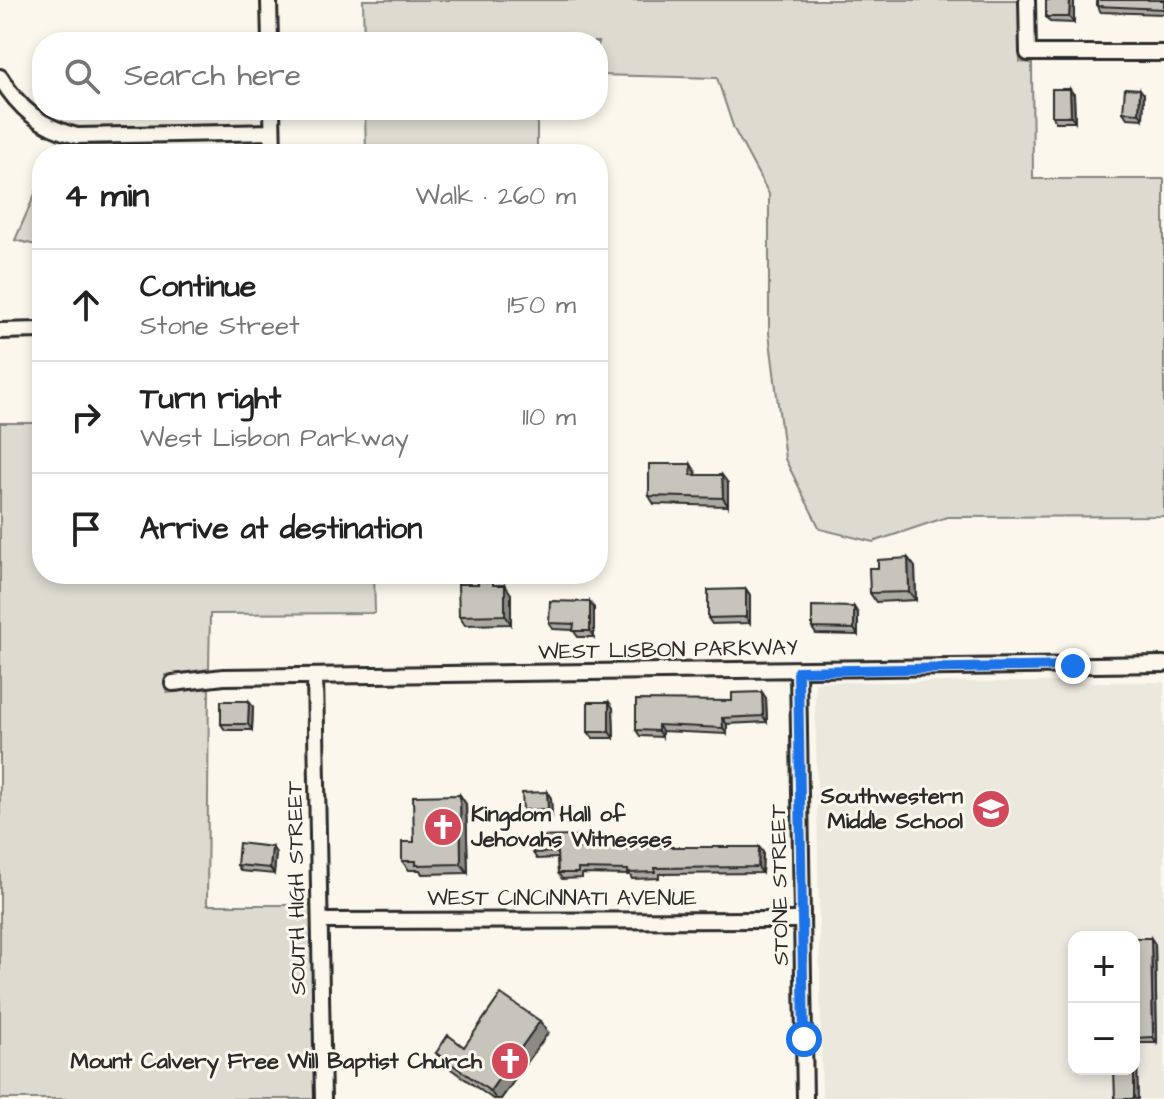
<!DOCTYPE html>
<meta charset="utf-8">
<style>
:root{--surface:#fff;--page:#f6f6f6;--text:#222;--muted:#767676;--line:#e0e0e0}
body{margin:0;font-family:"Architects Daughter",sans-serif;background:var(--page);color:var(--text)}
.controls{position:absolute;right:24px;bottom:24px;display:grid;overflow:hidden;border-radius:16px;box-shadow:0 4px 12px #0003}
.controls button{width:72px;height:72px;display:grid;place-items:center;padding:0;border:0;border-bottom:2px solid var(--line);background:var(--surface);color:var(--text);font:40px sans-serif}
.stop{position:absolute;width:24px;height:24px;margin:-18px;border:6px solid #1a73e8;border-radius:50%;background:#fff}
.stop.end{background:#1a73e8;border-color:#fff;box-shadow:0 2px 8px #0008}
.list{margin:0;padding:0;list-style:none}
h2{display:flex;justify-content:space-between;align-items:center;height:104px;margin:0;padding:0 32px;font-size:34px}
h2 small{font-size:26px;font-weight:400;color:var(--muted)}
.list li{display:grid;grid-template-columns:52px 1fr auto;gap:24px;align-items:center;box-sizing:border-box;height:112px;padding:0 32px;border-top:2px solid var(--line)}
.list b{display:block;font-size:30px;white-space:nowrap}
.list p{margin:0;font-size:26px;white-space:nowrap;color:var(--muted)}
.list em{font-size:26px;font-style:normal;color:var(--muted)}
.icon{flex:none;width:44px;height:44px;fill:none;stroke:currentColor;stroke-width:2;stroke-linecap:round;stroke-linejoin:round}
.map{position:relative;flex:none;width:1164px;height:1099px;overflow:hidden}
.search{position:absolute;background:var(--surface);box-shadow:0 4px 12px #0003;left:32px;top:32px;width:576px;height:88px;display:flex;align-items:center;gap:20px;box-sizing:border-box;padding:0 28px;border-radius:32px;color:var(--muted);font-size:30px}
.panel{position:absolute;background:var(--surface);box-shadow:0 4px 12px #0003;left:32px;top:144px;width:576px;height:440px;border-radius:32px}
.map>svg:first-child{display:block}
.built{fill:#ebe8de;fill-rule:evenodd}
.green{fill:#dddad0;stroke:#84827e;stroke-width:2}
.lines{fill:none;stroke-linecap:round;stroke-linejoin:round}
.minor-casing{stroke:#2b2b2b;stroke-width:20}
.minor{stroke:#fbf7ec;stroke-width:14}
.wall{fill:#aba9a2;stroke:#2b2b2b;stroke-width:2}
.shaded-wall{fill:#8b8984;stroke:#2b2b2b;stroke-width:2}
.building{fill:#c7c4bc;stroke:#2b2b2b;stroke-width:2}
.route{stroke:#1a73e8;stroke-width:10}
.labels{text-anchor:middle;dominant-baseline:central;stroke-width:6;stroke-linejoin:round;paint-order:stroke}
.street-label{font-size:22px;fill:#2b2b2b;stroke:#fbf7ec}
.poi-label{font-size:22px;font-weight:bold;fill:#2b2b2b;stroke:#fbf7ec;text-anchor:end}
</style>
<div class="map">
<svg width="1164" height="1099" viewBox="0 0 1164 1099">
<rect width="100%" height="100%" fill="#fbf7ec"/>
<filter id="ink" filterUnits="userSpaceOnUse"><feTurbulence type="fractalNoise" baseFrequency=".0125" numOctaves="2"/><feDisplacementMap in="SourceGraphic" scale="16" xChannelSelector="R" yChannelSelector="G"/><feConvolveMatrix kernelMatrix="1 2 1 2 8 2 1 2 1" color-interpolation-filters="sRGB"/></filter>
<g filter="url(#ink)">
<path class="built" d="M815,682H1164V1099H822ZM1074,937H1134V1069H1074Z"/>
<path class="green" d="M363,0H1019L1020,62L1032,63L1033,179H1164V516L947,517L873,542L820,529L785,459L769,333V194L734,129L717,78L598,75V42H364Z
M365,110H537V154H366Z
M57,145H139L140,154H53Z
M42,178V312L36,245L15,240Z
M0,423H42V574H374L375,613L210,614L209,669L165,675L167,693L209,688L207,905H312L315,1099H0Z"/>
<g class="lines">
<g class="minor-casing">
<path id="minor" d="M269,0L270,42
M1027,0L1028,53H1164
M0,77C19,109 41,127 77,136L272,132
M272,110L273,154
M0,331L42,330
M798,671L805,1099
M315,677L323,1099
M173,683L224,677L1164,664
M321,921L802,920"/>
</g>
<use href="#minor" class="minor"/>
</g>
<path class="wall" d="M1046,0H1074V23L1050,22L1046,17Z
M1164,0V14L1101,12L1097,6Z
M1144,94L1143,119L1127,118L1123,112Z
M1074,95L1075,122H1056L1052,116Z
M696,472V475L728,483V506L654,504L649,496Z
M908,558L915,567L916,600L876,602L870,593L878,568Z
M498,585L511,594V624L465,625L459,616Z
M746,589L750,595V623L712,624L708,618Z
M594,608V637H578L573,630L553,629L549,623Z
M858,613V635L816,634L812,628Z
M766,698L767,722L727,724V734L662,731V737L640,736L636,730L732,701Z
M609,702L613,708L614,738H593L588,732Z
M253,707L252,730H225L221,724Z
M547,792L551,798L552,815L527,816L523,810Z
M460,795L466,804L468,873L422,874L420,870H409L402,861L414,842Z
M649,836L653,841V847H759L763,852L762,873L659,874V878L632,879L630,875L582,874V878L562,879L558,873L557,858L537,859L533,853L581,842V848L628,849Z
M272,847L276,853L274,874L241,871L237,865Z
M1155,944L1157,1043H1138L1134,1038Z
M548,1033L501,1099H493L444,1064L436,1053Z"/>
<path class="shaded-wall" d="M1070,0H1074V23L1069,17Z
M1070,89L1074,95L1075,122L1071,116Z
M1140,89L1144,94L1143,119L1139,113Z
M691,464L696,472V483L691,475Z
M722,475L728,483V506L723,498Z
M908,558L915,567L916,600L909,592Z
M505,585L511,594V624L505,615Z
M746,589L750,595V623L746,617Z
M590,602L594,608V637L590,631Z
M854,607L858,613V635L854,629Z
M762,692L766,698L767,722L763,716Z
M249,701L253,707L252,730L248,724Z
M609,702L613,708L614,738L609,732Z
M722,718L727,724V734L723,728Z
M658,725L662,731V737L658,731Z
M547,792L551,798L552,815L548,809Z
M460,795L466,804L468,873L461,864Z
M577,836L581,842V854L577,848Z
M649,836L653,841V853L649,847Z
M272,847L276,853L274,874L270,868Z
M759,847L763,852L762,873L758,867Z
M1151,938L1155,944L1157,1043L1153,1037Z
M540,1021L548,1033L501,1099H496L490,1091Z
M1134,1048L1137,1052L1138,1099H1134Z"/>
<path class="building" d="M1046,0H1070L1069,17H1046Z
M1097,0H1164V9L1097,6Z
M1125,88L1140,89L1139,113L1123,112Z
M1052,89H1070L1071,116H1052Z
M649,464H691V475H722L723,498L649,496Z
M908,558L909,592L870,593L869,568H878V560Z
M493,577V585H505V615L459,616L458,584H478L477,578Z
M746,589V617L708,618V590Z
M550,601L590,602V631H573L574,624L549,623Z
M812,606L854,607V629L812,628Z
M762,692L763,716L722,718L723,728L658,725V731L636,730V700L732,701V693Z
M221,701H249L248,724H221Z
M588,702H609V732H588Z
M547,792L548,809L523,810L522,793Z
M460,795L461,864L416,865V861H402V842H414L413,796Z
M577,836V848L628,849L627,836H649V847H759L758,867L655,868V872L628,873V870L578,869V873H558L557,852L533,853L532,837Z
M239,843L272,847L270,868L237,865Z
M1134,938H1151L1153,1037L1134,1038Z
M501,994L540,1021L490,1091L436,1053L448,1035L464,1047Z
M1114,1069H1134V1099H1115Z"/>
</g>
<g class="lines" filter="url(#ink)">
<path class="route" d="M804,1039L798,671L1073,666"/>
</g>
<defs>
<g id="school-disc" transform="scale(2)"><circle r="9.5" fill="#d1495b" stroke="#fbf7ec"/><path d="M0-5L7-2L0 1L-7-2ZM-4 1L0 2.5L4 1V4Q0 6-4 4Z" fill="#fff"/></g>
<g id="church-disc" transform="scale(2)"><circle r="9.5" fill="#d1495b" stroke="#fbf7ec"/><path d="M-1.2-6h2.4v3.5h3.3v2.4h-3.3V6h-2.4V-.1h-3.3v-2.4h3.3Z" fill="#fff"/></g>
</defs>
<g fill-rule="evenodd">
<use href="#school-disc" x="991" y="809"/>
<use href="#church-disc" x="443" y="827"/>
<use href="#church-disc" x="510" y="1061"/>
</g>
<g class="labels">
<g class="street-label">
<text transform="translate(668 650) rotate(-1)">WEST LISBON PARKWAY</text>
<text transform="translate(780 885) rotate(-91)">STONE STREET</text>
<text transform="translate(297 888) rotate(-91)">SOUTH HIGH STREET</text>
<text x="562" y="898">WEST CINCINNATI AVENUE</text>
</g>
<g class="poi-label">
<text x="963" y="796">Southwestern<tspan x="963" dy="25">Middle School</tspan></text>
<text x="471" y="814" text-anchor="start">Kingdom Hall of<tspan x="471" dy="25">Jehovahs Witnesses</tspan></text>
<text x="482" y="1061">Mount Calvery Free Will Baptist Church</text>
</g>
</g>
</svg>
<div class="controls">
<button>+</button>
<button>−</button>
</div>
<div class="stop" style="left:804px;top:1039px"></div>
<div class="stop end" style="left:1073px;top:666px"></div>
<div class="search"><svg class="icon" aria-label="search" viewBox="0 0 24 24"><circle cx="10" cy="10" r="6"/><path d="M15 15l6 6"/></svg>Search here</div>
<section class="panel">
<h2>4 min<small>Walk · 260 m</small></h2>
<ul class="list">
<li><svg class="icon" aria-label="ahead" viewBox="0 0 24 24"><path d="M12 20V5M6 11l6-6 6 6"/></svg><div><b>Continue</b><p>Stone Street</p></div><em>150 m</em></li>
<li><svg class="icon" aria-label="right" viewBox="0 0 24 24"><path d="M7 20v-9h11M14 6l5 5-5 5"/></svg><div><b>Turn right</b><p>West Lisbon Parkway</p></div><em>110 m</em></li>
<li><svg class="icon" aria-label="arrive" viewBox="0 0 24 24"><path d="M6 21V4h12l-3 4 3 4H6"/></svg><div><b>Arrive at destination</b></div></li>
</ul>
</section>
</div>
